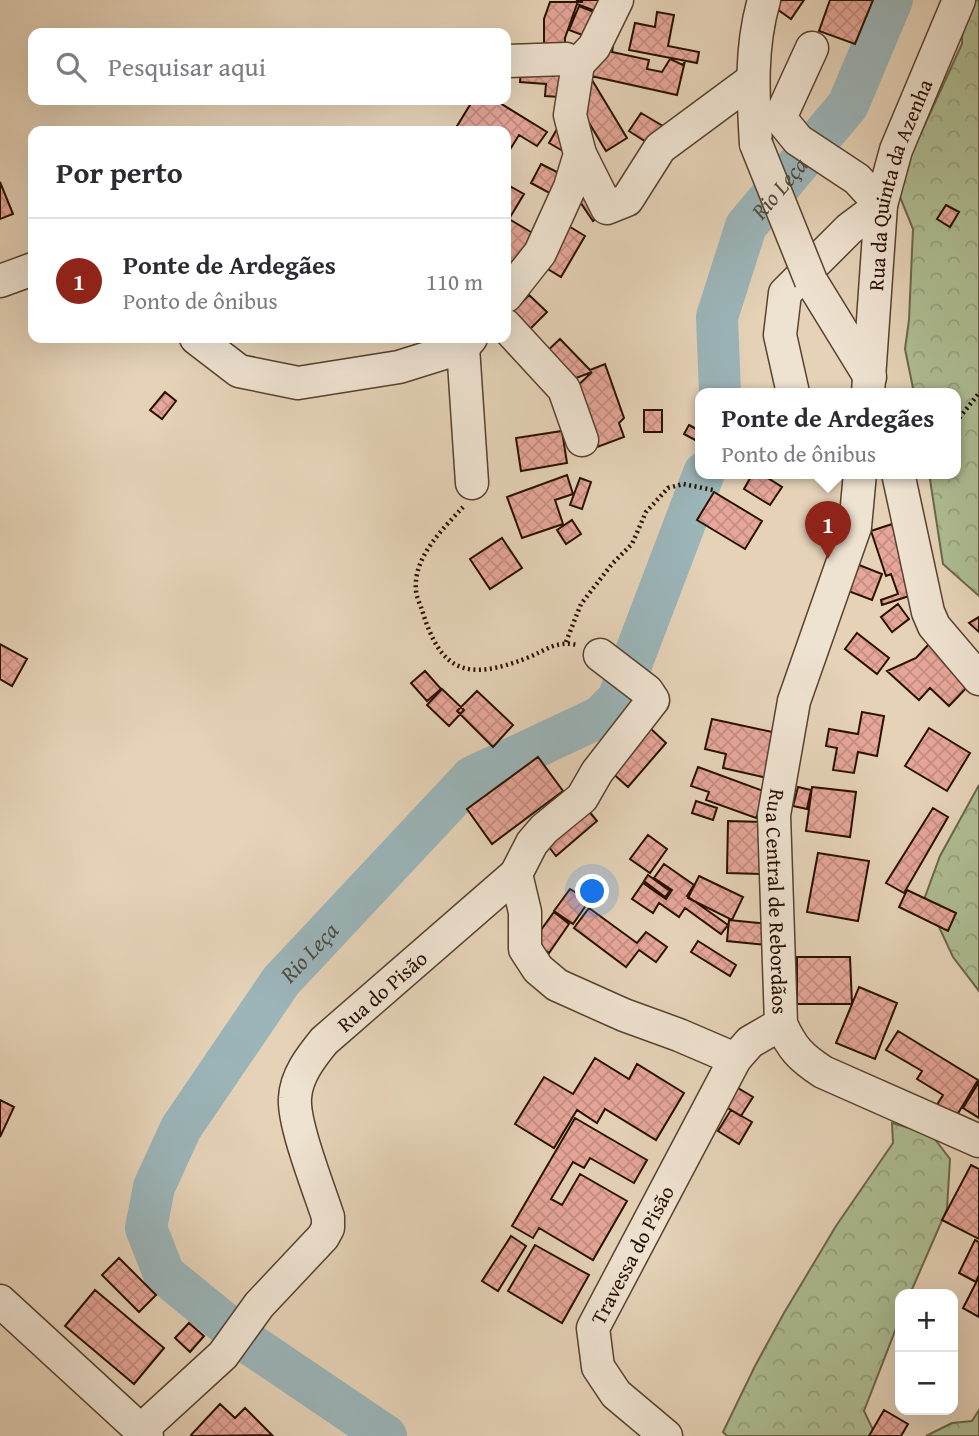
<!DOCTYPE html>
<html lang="pt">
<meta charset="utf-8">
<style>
:root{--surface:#fff;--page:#f2f2f3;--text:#2b2b33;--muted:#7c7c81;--line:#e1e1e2;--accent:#8f2418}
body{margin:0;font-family:"Gentium Book Plus",serif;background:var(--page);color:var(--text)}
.controls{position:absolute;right:21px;bottom:21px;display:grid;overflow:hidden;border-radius:14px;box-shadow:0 7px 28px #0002}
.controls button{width:63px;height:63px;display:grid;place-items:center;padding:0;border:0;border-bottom:2px solid var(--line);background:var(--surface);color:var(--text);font:35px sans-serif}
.you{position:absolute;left:593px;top:892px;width:24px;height:24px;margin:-18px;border:5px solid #fff;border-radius:50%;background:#1a73e8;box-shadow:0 0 0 10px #1a73e833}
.badge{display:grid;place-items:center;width:46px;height:46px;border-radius:50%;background:var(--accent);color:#fff;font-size:23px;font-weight:700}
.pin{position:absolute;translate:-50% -58px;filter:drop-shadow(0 2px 4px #0008)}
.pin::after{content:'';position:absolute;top:37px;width:24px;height:21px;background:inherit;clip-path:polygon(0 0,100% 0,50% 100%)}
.popup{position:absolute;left:695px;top:388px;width:266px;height:91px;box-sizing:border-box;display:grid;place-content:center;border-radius:14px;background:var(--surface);filter:drop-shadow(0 2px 5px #0005);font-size:23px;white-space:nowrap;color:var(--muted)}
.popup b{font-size:26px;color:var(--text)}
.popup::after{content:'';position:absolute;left:50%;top:100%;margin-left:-14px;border:14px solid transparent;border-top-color:var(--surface)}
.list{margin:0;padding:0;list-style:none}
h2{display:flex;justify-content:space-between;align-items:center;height:91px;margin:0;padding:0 28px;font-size:30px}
h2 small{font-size:23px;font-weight:400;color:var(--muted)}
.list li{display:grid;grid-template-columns:46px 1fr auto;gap:21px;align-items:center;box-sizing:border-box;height:126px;padding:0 28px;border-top:2px solid var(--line)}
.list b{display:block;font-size:26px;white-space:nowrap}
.list p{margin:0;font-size:23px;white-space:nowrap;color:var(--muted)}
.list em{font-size:23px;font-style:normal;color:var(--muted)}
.icon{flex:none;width:38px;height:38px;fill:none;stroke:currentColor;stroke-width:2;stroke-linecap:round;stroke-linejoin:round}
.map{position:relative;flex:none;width:979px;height:1436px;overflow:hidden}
.search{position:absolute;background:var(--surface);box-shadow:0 7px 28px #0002;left:28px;top:28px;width:483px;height:77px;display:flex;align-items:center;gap:18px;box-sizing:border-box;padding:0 24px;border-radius:14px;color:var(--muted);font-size:26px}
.panel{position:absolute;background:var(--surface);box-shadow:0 7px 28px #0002;left:28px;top:126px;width:483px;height:217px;border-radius:14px}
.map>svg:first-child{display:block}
.forest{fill:url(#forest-crowns);stroke:#6c674a;stroke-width:2}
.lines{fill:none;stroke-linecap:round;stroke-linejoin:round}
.river{stroke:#9bb5b9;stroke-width:42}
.building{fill:url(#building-cross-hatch);stroke:#291101;stroke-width:2}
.minor-casing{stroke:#58412e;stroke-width:35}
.path{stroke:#291101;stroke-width:4.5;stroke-dasharray:2 3.5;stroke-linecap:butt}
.minor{stroke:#eee2d0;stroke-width:32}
.minor-bridge-casing{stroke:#58412e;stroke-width:35;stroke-linecap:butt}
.minor-bridge{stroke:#eee2d0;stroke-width:32}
.labels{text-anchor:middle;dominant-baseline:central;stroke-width:5;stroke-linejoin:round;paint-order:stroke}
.street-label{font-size:21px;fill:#291101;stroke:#eee2d0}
.water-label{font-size:23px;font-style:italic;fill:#514a41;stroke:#eee2d0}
</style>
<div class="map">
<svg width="979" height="1436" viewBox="0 0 979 1436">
<defs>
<pattern id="forest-crowns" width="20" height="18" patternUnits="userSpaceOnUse" patternTransform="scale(1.75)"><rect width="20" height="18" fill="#aebd93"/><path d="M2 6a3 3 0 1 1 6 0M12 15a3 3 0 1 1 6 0" fill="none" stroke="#96a17d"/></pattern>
<pattern id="building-cross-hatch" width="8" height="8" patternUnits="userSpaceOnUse" patternTransform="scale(1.75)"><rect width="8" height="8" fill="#e6a699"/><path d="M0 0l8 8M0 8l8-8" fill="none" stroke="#c58e82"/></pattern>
</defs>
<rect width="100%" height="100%" fill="#e5d2b7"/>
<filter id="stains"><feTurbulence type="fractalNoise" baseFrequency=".00286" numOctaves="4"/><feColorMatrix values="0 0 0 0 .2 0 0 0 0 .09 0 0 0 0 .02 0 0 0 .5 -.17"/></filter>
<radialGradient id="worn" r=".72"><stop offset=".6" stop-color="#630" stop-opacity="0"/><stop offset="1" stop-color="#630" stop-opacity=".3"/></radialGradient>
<path class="forest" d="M963,0H979V596L943,564L929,473H956V393H914L905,349L909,320L913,229L896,187L962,44Z
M979,785V991L953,957L925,897L940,856Z
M892,1123L931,1134L950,1159L947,1209L910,1294H900V1318L864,1411L874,1432L884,1436H727L723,1432L755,1366L784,1313L836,1226L893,1143Z
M979,1410V1436H926L952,1423L972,1421Z"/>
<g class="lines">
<g class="river">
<path id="s1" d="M720,393L717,317L746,226L848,105L892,0"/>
<path id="s2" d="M386,1436L250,1344L164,1274L146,1228L154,1187L181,1128L281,981L472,777L600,717L618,699L704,473"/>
</g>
</g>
<path class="building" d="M576,0H602L598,12L577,4L565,38V48L544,50V19L550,2H583Z
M778,0H804L791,19L774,7Z
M830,0H873L855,44L819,31Z
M579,6L599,14L590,38L569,30Z
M657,12L674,15L668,46L699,52L697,63L629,50L635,23L655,27Z
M597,37L613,46L612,52L649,60L647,69L662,72L670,59L683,65L685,61L677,95L582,74Z
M522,56L563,60L560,97L545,96L546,84L520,82Z
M589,75L627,138L606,151L568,88Z
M473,100H495L547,132L537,146L519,135L506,156V131H454Z
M641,113L663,126L651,145L629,131Z
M560,124L563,151L549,143Z
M541,164L565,176L555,196L531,183Z
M583,179L606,212L593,221L570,187Z
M0,182L13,214L0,219Z
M506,184L524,194L509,219L541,238L522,270L506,260Z
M946,205L959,212L950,227L937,219Z
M562,222L585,236L561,277L538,263Z
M514,295L521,303L529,295L547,312L524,335L506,317Z
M560,339L590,370L605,364L624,418L619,423L624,437L592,449L572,391L592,372L568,381L543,355Z
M165,392L176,401L162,419L150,410Z
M644,410H662V432H644Z
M689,425L700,431L697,441L684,434Z
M562,431L567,463L521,471L516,438Z
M753,473H760L782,487L770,505L744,489Z
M567,475L573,494L555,500L563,524L522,538L507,497Z
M580,478L591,482L582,509L570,505Z
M714,492L762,521L745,549L697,520Z
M572,520L581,534L566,544L557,530Z
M892,524L915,594L882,605L881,600L898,594L891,574L886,576L871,531Z
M502,538L522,568L490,589L470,559Z
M854,563L882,574L872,600L843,589Z
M898,604L909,619L892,632L881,617Z
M979,617V632L969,623Z
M857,633L889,658L877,674L845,649Z
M930,643L971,683L949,706L930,688L919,700L887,671L916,658Z
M0,644L27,659L12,686L0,679Z
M425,671L441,689L427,701L411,683Z
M442,689L464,710L449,726L427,705Z
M477,691L513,725L493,747L457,711Z
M862,712L884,716L877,756L858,752L854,773L833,770L837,748L826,746L829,729L858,734Z
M712,719L777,733L767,778L723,768L726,754L705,749Z
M649,727L666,743L628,787L610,771Z
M929,728L970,753L947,791L905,766Z
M538,757L563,791L492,844L467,809Z
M698,767L766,792L756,818L706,800L709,792L691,786Z
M798,787L811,790L807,809L793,806Z
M812,787L856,792L850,837L806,831Z
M696,801L717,808L713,820L692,813Z
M583,804L597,821L556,856L542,838Z
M933,808L948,817L904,893L886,883Z
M728,821L763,822L761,874L727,873Z
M648,835L667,849L650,873L630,859Z
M818,853L869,861L858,921L807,912Z
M664,864L694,885L687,896L728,925L721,934L685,908L679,917L659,903L653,913L632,899L643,883L666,899L672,890L654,878Z
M648,875L670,891L665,897L644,881Z
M699,876L743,897L732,920L688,898Z
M570,889L589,901L573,924L554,911Z
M907,890L956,913L948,931L899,907Z
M589,908L637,943L646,932L667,947L656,962L639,950L626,967L574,928Z
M554,912L569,924L549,953L533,941Z
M729,920L768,924L766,945L727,941Z
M698,941L736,965L730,976L691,952Z
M797,957H850L852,1004H797Z
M859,987L897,1003L875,1059L836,1043Z
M898,1031L978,1080L954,1120L935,1108L943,1095L917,1079L922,1071L886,1050Z
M595,1058L629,1079L637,1064L684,1093L656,1140L605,1109L597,1123L577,1110L554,1148L515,1124L544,1077L573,1094Z
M979,1082V1118L963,1108Z
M733,1085L753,1097L741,1116L721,1104Z
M0,1100L14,1107L0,1137Z
M731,1110L752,1122L739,1144L718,1131Z
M575,1118L647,1160L634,1183L590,1158L584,1168L573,1162L551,1199L562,1205L580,1174L627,1201L593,1260L539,1228L533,1238L512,1226Z
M971,1165L979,1169V1239L942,1220Z
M511,1236L526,1246L498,1291L482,1281Z
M975,1240L979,1242V1275L976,1282L959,1273Z
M535,1245L589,1275L562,1323L508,1291Z
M119,1258L156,1295L139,1312L102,1275Z
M979,1277V1317L963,1308Z
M95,1290L164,1348L134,1384L65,1326Z
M189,1323L204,1336L190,1352L175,1338Z
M220,1404L235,1418L245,1408L272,1435L192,1436L191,1435Z
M884,1410L908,1424L901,1436H869Z"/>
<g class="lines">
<g class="minor-casing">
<g id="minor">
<path d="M506,61L566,59L578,64"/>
<path d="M756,144C753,95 750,48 764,0"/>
<path d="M580,154L607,208L627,200L660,148L752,80"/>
<path d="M0,281L33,269"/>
<path d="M811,281L870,377"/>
<path d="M506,296L540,253L570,187L580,154L570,115L578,64L594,47L617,0"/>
<path d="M506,326L564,389L582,440"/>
<path d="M196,338L239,371L298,383L399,367L463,347L471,338"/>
<path d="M463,347L472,483"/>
<path d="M793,393L780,335L785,293L849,229L881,205L857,179L798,140L780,118L812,48"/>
<path id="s3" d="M868,393L881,205L896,150L959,0"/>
<path id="s4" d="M860,473L855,527L794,701L774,815L781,1024C792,1048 800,1057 823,1072L979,1141"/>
<path d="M898,473L928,612L934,626L979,679"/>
<path d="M516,874L532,843L544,829L582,798L597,772L653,700L647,691L600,655"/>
<path d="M0,1301L147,1436"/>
<path id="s5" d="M141,1430L223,1355L259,1305L323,1237L328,1228V1217C319,1189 293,1124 295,1098C296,1076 311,1057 324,1041L516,874L525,912V949L538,969L557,985L624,1015L679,1035L735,1059L750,1042L781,1024"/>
<path id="s6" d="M666,1436L616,1394L598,1367L593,1328L735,1059"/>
</g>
</g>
<path class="path" d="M956,422L979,393
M463,507C443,529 413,557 416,590C416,596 420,604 422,610C441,673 467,681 527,658C545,651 556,640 577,645
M566,642L581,604L612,564L632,544L646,512L668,488L683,484L713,490"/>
<use href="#minor" class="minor"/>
<g class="minor-bridge-casing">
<path id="minor-bridge" d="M756,144L811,281"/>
</g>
<use href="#minor-bridge" class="minor-bridge"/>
</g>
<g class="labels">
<g class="street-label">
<text stroke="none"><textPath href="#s3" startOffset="212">Rua da Quinta da Azenha</textPath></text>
<text stroke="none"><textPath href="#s4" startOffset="441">Rua Central de Rebordãos</textPath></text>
<text stroke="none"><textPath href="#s5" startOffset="553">Rua do Pisão</textPath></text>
<text stroke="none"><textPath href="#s6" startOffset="220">Travessa do Pisão</textPath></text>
</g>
<g class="water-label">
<text stroke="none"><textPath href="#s1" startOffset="222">Rio Leça</textPath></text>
<text stroke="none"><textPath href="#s2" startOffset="649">Rio Leça</textPath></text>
</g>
</g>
<rect width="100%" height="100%" filter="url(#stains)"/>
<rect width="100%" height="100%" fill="url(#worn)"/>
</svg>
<div class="controls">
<button>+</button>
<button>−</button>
</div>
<div class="you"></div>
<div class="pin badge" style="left:828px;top:559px">1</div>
<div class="popup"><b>Ponte de Ardegães</b>Ponto de ônibus</div>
<div class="search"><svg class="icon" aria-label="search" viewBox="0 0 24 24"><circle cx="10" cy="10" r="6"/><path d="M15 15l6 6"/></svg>Pesquisar aqui</div>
<section class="panel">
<h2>Por perto<small></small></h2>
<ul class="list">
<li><span class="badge">1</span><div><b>Ponte de Ardegães</b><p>Ponto de ônibus</p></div><em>110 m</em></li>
</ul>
</section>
</div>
